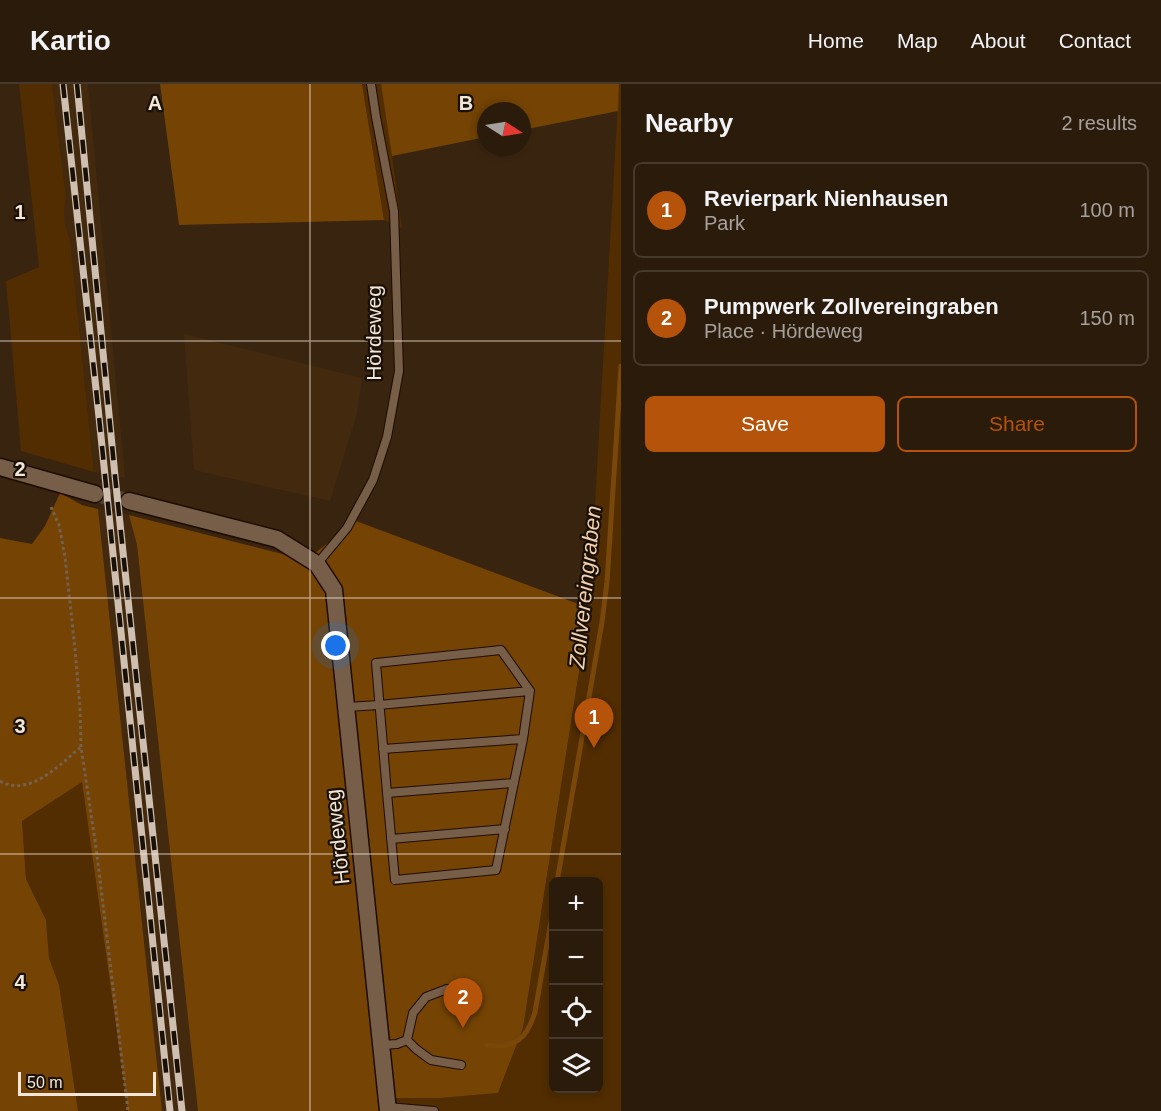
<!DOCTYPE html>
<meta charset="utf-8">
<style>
:root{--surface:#2b1b0b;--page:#332414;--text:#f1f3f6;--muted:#a6a19d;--line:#47392c;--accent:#b45309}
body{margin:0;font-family:Arial,sans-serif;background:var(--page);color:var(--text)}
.controls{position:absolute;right:18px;bottom:18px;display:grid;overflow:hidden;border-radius:9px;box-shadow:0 3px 9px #0003}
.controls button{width:54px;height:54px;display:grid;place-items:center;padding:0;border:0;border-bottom:2px solid var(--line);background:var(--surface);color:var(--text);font:30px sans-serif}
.compass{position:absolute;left:477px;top:18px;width:54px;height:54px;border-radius:50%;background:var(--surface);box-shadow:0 3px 9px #0003;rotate:102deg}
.scale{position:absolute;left:18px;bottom:15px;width:138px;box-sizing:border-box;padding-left:6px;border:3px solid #f3e5d8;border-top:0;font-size:16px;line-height:21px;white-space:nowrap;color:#f3e5d8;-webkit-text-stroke:4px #191007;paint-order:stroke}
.you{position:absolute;left:336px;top:562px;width:21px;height:21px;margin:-15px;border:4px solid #fff;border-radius:50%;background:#1a73e8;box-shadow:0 0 0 9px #1a73e833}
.badge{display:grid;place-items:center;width:39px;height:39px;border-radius:50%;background:var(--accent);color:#fff;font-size:20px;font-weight:700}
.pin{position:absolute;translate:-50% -50px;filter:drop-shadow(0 2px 3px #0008)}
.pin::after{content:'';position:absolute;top:32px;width:21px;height:18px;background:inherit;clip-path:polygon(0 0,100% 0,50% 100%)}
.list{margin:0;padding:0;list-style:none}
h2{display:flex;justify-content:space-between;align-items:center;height:78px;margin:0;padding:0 24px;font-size:26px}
h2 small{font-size:20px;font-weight:400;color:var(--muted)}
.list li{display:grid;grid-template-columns:39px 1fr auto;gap:18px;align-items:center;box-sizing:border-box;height:96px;margin:0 12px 12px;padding:0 12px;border:2px solid var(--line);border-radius:9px}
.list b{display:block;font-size:22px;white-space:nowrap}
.list p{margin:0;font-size:20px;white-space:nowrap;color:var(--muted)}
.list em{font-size:20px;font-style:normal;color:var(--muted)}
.actions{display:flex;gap:12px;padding:18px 24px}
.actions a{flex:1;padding:14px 0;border:2px solid var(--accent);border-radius:9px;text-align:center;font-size:21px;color:var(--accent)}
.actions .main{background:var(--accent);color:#fff}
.icon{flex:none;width:33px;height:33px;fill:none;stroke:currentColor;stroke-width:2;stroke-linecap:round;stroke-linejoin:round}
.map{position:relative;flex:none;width:621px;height:1027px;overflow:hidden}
header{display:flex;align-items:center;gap:36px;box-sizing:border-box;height:84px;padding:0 30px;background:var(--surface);border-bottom:2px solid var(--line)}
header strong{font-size:28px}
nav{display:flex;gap:33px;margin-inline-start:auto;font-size:21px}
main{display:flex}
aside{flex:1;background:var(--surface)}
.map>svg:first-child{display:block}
.built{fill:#432a0e}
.green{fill:#512d01;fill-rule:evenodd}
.forest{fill:#754404}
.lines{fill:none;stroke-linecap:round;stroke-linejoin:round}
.stream{stroke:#79470a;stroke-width:5}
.minor-tunnel{stroke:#55412d;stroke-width:16;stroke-dasharray:16 8;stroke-linecap:butt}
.service-casing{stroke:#1f0c00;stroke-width:10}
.minor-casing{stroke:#1f0c00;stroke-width:19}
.path{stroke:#74614e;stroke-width:3;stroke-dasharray:3 3;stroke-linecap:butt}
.service{stroke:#765e48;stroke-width:8}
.minor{stroke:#765e48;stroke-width:16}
.rail-casing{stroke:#cfbfb1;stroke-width:7}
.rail{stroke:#191007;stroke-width:4.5;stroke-dasharray:14;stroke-linecap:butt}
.grid{fill:none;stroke:#f3e5d8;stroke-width:1.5;stroke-opacity:0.55}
.labels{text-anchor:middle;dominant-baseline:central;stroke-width:4.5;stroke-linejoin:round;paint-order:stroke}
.street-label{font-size:21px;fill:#f3e5d8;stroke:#191007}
.water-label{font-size:22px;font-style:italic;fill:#f3cfad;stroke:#191007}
.grid-label{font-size:20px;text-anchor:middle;font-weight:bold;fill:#f3e5d8;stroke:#191007;stroke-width:4.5;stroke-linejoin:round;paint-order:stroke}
</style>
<header>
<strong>Kartio</strong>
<nav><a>Home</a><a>Map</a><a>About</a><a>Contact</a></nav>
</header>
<main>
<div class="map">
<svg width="621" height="1027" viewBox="0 0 621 1027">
<rect width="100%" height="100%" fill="#39240f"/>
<path class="built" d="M52,0H88L125,394L94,388L70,155L64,141L63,128L66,112Z
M184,250L362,294L357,329L330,417L194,386Z
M98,425L129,431L137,461L198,1027H162Z"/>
<path class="green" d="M19,0H52L66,112C63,130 63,138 70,155L94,388L21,367L6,197L39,183Z
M362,0H381L387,35L402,144L384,136Z
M619,0H621V1027H392L391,1014H440L498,1009L523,944L589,524ZM554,798H598V1004H554Z
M82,697L128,1027H78L59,901L49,874L46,836L26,795L22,737Z"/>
<path class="forest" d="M160,0H362L384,136L179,141Z
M381,0H619L618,27L522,46V27H486V53L392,72Z
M60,409L82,421L98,425L162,1027H128L82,698L22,737L26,795L46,836L49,874L59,901L78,1027H0V454L32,460L45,442Z
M129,431L306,476L356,437L589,524L523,944L498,1009L440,1014H384L385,1027H198L137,461Z"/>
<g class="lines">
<path class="stream" d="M557,798L602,538L607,498L621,282
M487,961C516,965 527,954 535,928L554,820"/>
<path class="minor-tunnel" d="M95,410L129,417"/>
<g class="service-casing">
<path id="service" d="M317,480L347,444L373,396L387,353L399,287L394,127L376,33L371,0
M501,566L530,607L523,655L496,786L395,796L387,709L376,579Z
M347,623L379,621L530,607
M383,665L523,655
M387,709L514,699
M391,755L505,745
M407,956L416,965L431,976L461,981
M381,961L397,960L407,956L413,929L426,913L447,905L470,907
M388,1023L434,1027"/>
</g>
<g class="minor-casing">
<path id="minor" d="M0,383L95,410
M129,417L277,455L317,480L334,506L388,1027"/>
</g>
<path class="path" d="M51,423L59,441L65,473L75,565L80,624L81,663L96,763L128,1027
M0,697C30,714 60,680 81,663"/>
<use href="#service" class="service"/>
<use href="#minor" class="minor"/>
<g class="rail-casing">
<path id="rail" d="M63,0L99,333L170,1027
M77,0L115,392L182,1027"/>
</g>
<use href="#rail" class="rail"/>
</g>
<path class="grid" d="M310,0V1027M0,257H621M0,514H621M0,770H621"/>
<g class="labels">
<g class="street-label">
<text transform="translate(373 249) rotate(-90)">Hördeweg</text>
<text transform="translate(337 753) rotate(-96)">Hördeweg</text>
</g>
<g class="water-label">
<text transform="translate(585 503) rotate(-84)">Zollvereingraben</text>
</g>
</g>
<g class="grid-label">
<text x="155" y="26">A</text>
<text x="466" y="26">B</text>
<text x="20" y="135">1</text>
<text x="20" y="392">2</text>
<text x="20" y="649">3</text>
<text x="20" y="905">4</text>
</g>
</svg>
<div class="controls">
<button>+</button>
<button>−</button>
<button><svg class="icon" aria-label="locate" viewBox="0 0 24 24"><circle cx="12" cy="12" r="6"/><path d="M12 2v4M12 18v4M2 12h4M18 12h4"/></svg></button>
<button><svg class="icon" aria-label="layers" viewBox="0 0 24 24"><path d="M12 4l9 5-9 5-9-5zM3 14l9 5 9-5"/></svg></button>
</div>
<svg class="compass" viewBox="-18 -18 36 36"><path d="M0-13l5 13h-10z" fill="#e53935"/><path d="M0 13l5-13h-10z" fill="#a6a19d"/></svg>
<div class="scale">50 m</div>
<div class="you"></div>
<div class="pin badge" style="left:594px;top:664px">1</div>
<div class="pin badge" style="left:463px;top:944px">2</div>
</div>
<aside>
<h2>Nearby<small>2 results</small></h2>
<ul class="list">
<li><span class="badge">1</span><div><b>Revierpark Nienhausen</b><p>Park</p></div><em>100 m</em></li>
<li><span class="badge">2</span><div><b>Pumpwerk Zollvereingraben</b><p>Place · Hördeweg</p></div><em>150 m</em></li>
</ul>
<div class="actions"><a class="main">Save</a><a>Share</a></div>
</aside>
</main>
